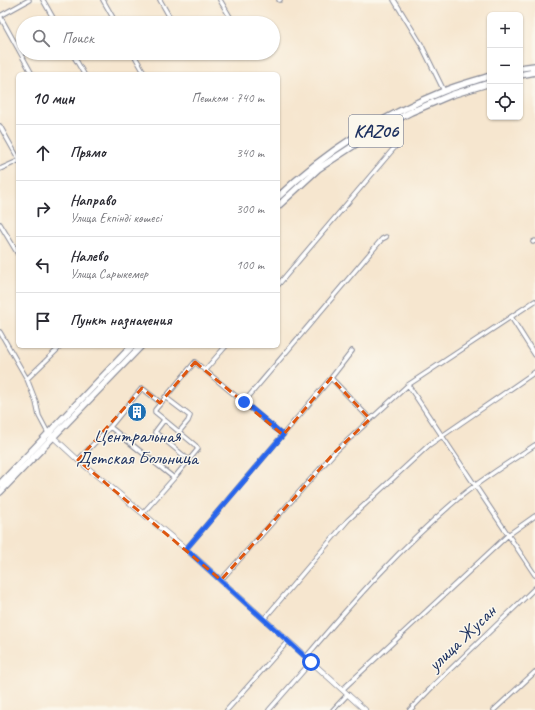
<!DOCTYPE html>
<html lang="ru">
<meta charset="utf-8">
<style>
:root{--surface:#fff;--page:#f2f2f3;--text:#2b2b33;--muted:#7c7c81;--line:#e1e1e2}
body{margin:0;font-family:Caveat,sans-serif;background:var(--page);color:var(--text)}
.controls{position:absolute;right:12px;top:12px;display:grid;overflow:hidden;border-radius:6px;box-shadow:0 1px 3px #0004}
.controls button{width:36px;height:36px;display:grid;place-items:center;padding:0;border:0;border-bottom:1px solid var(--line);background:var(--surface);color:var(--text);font:20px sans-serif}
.stop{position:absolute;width:12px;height:12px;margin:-9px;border:3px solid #2563eb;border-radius:50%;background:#fff}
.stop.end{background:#2563eb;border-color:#fff;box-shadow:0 1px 4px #0008}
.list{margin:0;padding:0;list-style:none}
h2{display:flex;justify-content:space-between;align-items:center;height:52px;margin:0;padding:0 16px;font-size:17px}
h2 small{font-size:13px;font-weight:400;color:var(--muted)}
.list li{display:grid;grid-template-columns:26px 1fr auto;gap:12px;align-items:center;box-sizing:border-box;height:56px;padding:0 16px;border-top:1px solid var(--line)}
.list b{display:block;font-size:15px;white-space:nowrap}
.list p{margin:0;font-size:13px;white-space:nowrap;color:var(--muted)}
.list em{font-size:13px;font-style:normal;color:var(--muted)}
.icon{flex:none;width:22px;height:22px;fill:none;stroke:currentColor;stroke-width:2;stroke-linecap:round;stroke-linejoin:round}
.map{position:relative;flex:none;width:535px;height:710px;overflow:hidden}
.search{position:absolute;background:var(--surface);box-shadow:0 1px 3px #0004;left:16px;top:16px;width:264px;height:44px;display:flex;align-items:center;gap:10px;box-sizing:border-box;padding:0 14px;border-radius:22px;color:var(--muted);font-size:15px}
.panel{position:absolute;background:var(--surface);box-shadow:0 1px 3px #0004;left:16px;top:72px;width:264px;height:276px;border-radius:6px}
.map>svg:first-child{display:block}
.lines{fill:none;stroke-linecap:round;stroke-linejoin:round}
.minor-casing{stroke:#888a96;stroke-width:5.5}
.major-casing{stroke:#888a96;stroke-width:6}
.highway-casing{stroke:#888a96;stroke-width:8}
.minor{stroke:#fff;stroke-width:3.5}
.major{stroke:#fff;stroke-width:4.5}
.highway{stroke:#fff;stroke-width:5.5}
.route{stroke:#2563eb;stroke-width:5}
.marked{fill:none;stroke:#de5710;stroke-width:3;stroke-dasharray:8 5;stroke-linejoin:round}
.labels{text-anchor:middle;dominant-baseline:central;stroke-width:3;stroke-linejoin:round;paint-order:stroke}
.shield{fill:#fbf7ec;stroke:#5e6b89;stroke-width:1}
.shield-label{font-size:18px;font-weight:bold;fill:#1b2f5e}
.poi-label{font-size:19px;fill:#1b2f5e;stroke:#fbf7ec}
.street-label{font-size:19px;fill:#1b2f5e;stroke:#fbf7ec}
</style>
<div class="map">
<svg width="535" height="710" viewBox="0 0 535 710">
<rect width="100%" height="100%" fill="#fbf7ec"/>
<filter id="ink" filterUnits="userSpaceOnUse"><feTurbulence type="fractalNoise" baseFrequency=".025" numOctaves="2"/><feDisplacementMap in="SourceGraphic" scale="8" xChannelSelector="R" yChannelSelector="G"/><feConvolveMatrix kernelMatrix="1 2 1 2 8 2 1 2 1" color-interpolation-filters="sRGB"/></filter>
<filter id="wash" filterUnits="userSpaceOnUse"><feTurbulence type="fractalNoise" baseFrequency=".012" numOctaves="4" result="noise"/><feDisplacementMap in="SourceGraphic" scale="16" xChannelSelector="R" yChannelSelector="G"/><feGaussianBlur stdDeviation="0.9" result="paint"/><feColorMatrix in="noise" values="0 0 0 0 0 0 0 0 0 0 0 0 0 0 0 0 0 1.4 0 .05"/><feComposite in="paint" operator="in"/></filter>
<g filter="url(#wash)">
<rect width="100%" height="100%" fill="#f6e6cf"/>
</g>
<g filter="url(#ink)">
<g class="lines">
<g class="minor-casing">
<path id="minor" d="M43,0L56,23
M103,0L116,23
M160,0L173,23
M220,0L233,22
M279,0H280
M394,0L421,44L444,91
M0,16L32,74
M0,16L29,0
M72,53L84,74
M133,53L145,74
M0,126L18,158
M0,169L18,161
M0,224L18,254
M533,242L535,241
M278,285L395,147L382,127
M511,317L535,355
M0,332L27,379L36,402L39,416L48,433
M205,370L226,346
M331,378L370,419
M27,379L61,346
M408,385L535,575
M165,397L190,416L188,421L179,432
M244,402L382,239L386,237
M164,420L155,432L189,460
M110,427L174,478L198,449L195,445L155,412V410L195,362L283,435
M78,460L110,427L142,388L161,403
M143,513L174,478
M186,549L331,378L352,351
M221,580L335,452L408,385L535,301
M264,619L348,520L429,445L535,372
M306,657C354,600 403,545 460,497C483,478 510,462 535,445
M343,689L508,535L535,516
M227,710L288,641
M269,710L311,662
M333,710L348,694
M410,710L435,684L535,588
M494,710L535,672"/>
</g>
<g class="major-casing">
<path id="major" d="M51,435L78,460L186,549L365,710"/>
</g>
<g class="highway-casing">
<path id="highway" d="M520,68L535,66
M520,75L535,72
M278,197C326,151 382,116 444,91C459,85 475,81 490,76
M278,206L318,169L382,127L411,112L451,95L490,83
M0,484L132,346
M0,492L141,346"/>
</g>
<use href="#minor" class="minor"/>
<use href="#major" class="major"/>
<use href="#highway" class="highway"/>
</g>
</g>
<g class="lines" filter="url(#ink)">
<path class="route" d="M244,402L283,435L186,549L311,662"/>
</g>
<path class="marked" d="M195,362L283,435L331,378L370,419L335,452L221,580L78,460L142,388L160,403Z"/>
<defs>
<g id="building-disc" transform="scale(1)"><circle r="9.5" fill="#1f6fb2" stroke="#fbf7ec"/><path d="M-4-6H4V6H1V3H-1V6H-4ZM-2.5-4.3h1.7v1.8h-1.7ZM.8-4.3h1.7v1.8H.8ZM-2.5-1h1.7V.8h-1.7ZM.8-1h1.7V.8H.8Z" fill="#fff"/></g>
</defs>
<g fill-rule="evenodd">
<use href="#building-disc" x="137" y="412"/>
</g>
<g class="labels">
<rect class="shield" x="349" y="115" width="54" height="32" rx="3"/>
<g class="shield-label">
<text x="376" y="131">KАZ06</text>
</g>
<g class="poi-label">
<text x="137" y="436">Центральная<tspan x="137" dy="22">Детская Больница</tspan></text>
</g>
<g class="street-label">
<text transform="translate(462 638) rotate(-44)">улица Жусан</text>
</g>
</g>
</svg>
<div class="controls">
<button>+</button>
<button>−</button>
<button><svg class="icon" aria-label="locate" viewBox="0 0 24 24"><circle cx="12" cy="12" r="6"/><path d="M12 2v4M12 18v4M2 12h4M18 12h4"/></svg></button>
</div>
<div class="stop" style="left:311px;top:662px"></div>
<div class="stop end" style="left:244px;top:402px"></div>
<div class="search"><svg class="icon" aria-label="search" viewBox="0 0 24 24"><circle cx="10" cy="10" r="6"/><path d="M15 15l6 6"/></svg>Поиск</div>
<section class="panel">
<h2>10 мин<small>Пешком · 740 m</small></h2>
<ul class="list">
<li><svg class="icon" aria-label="ahead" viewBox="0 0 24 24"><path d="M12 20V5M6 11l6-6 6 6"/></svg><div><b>Прямо</b></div><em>340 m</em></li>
<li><svg class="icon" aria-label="right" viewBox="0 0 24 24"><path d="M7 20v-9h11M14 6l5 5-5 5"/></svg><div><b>Направо</b><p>Улица Екпінді көшесі</p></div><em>300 m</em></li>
<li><svg class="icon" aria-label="left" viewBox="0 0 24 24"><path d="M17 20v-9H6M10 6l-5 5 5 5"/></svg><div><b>Налево</b><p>Улица Сарыкемер</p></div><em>100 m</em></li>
<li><svg class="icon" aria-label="arrive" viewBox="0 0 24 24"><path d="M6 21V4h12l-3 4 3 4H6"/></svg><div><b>Пункт назначения</b></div></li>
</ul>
</section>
</div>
